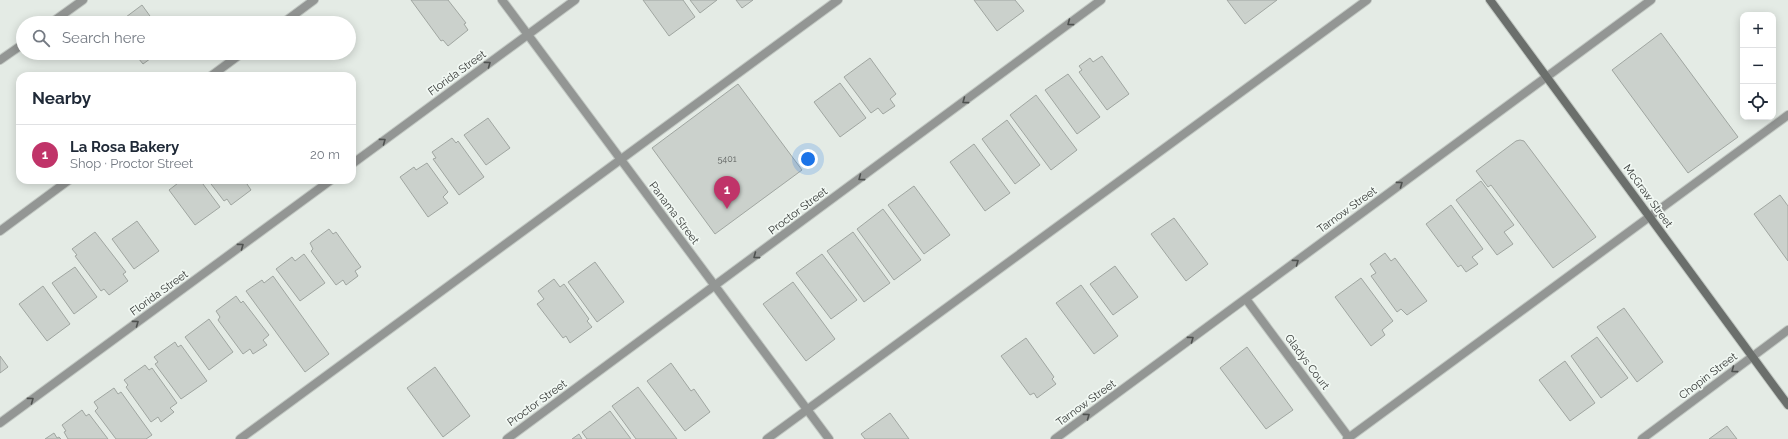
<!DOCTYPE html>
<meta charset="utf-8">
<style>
:root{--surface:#fff;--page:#f2f2f3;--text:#1f2937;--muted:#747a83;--line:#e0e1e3;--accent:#c03469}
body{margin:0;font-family:Raleway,sans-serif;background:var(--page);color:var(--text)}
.controls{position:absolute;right:12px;top:12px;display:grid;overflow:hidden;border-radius:8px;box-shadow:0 2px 10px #0003}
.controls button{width:36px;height:36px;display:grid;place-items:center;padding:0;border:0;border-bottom:1px solid var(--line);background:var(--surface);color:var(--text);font:20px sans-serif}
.you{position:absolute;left:808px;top:159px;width:14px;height:14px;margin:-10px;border:3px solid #fff;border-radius:50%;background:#1a73e8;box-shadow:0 0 0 6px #1a73e833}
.badge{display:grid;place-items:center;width:26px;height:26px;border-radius:50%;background:var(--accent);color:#fff;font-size:13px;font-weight:700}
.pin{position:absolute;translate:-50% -33px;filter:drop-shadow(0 1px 2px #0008)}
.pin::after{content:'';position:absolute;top:21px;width:14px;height:12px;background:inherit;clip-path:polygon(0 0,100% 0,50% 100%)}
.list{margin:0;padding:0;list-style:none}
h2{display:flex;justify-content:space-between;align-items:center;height:52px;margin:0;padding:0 16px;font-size:17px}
h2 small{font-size:13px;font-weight:400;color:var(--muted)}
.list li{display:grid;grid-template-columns:26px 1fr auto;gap:12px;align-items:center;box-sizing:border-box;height:60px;padding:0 16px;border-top:1px solid var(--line)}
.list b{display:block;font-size:15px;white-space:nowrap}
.list p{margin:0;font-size:13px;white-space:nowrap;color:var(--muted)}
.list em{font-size:13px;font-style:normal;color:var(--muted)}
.icon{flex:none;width:22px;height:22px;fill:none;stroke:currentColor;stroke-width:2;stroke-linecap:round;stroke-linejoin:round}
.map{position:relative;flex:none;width:1788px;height:439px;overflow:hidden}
.search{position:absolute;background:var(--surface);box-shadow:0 2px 10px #0003;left:16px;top:16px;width:340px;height:44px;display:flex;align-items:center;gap:10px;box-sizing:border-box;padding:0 14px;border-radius:22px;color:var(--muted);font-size:15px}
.panel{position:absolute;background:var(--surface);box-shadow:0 2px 10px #0003;left:16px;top:72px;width:340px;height:112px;border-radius:12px}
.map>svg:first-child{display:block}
.building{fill:#cbd1cc;stroke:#a0a6a1}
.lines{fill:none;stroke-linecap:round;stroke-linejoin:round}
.lane-casing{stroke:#c2c8c3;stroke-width:10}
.street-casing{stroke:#c2c8c3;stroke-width:10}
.secondary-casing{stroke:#c2c8c3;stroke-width:10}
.lane{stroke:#939694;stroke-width:8}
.street{stroke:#939694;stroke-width:8}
.secondary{stroke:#6b6f6c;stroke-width:8}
.oneway{stroke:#4f5250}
.labels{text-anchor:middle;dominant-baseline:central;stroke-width:3.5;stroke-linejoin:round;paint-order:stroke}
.number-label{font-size:9px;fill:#5d605e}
.street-label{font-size:11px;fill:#383b39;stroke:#f1f8f3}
</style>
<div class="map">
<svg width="1788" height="439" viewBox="0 0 1788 439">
<rect width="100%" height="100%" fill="#e4ebe5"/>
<path class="building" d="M411,0H448L466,23L464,24L468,30L448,46L443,40L441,41Z
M643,0H683L695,17L669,36Z
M690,0H717L700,13Z
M736,0H753L742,8Z
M974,0H1015L1024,11L997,31Z
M1227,0H1277L1245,24Z
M142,5L155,23H118Z
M1661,33L1738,137L1688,173L1612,70Z
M134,53H158L143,64Z
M1102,56L1129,94L1107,110L1079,72L1082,70L1079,66L1090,58L1093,62Z
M870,58L896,94L890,99L895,106L883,114L878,108L871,113L844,77Z
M1068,74L1100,117L1077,134L1045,90Z
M840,83L866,118L840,137L814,102Z
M738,84L802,170L715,234L652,148Z
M1036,95L1077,150L1051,170L1010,115Z
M488,118L510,148L486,165L464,135Z
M1007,120L1040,165L1015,184L982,139Z
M452,138L456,143L458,141L484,177L459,195L433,159L436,158L432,152Z
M1520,140L1524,141L1596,237L1553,268L1491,185L1488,187L1476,171L1516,141Z
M974,144L1010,193L985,211L950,162Z
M427,163L448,192L443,197L448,203L428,217L400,177L414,167L416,170Z
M182,180H186L188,182L191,180H200L220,207L195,225L169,190Z
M208,180H248L249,182L247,184L251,190L231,205L227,199L224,201Z
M1481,181L1514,225L1504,232L1513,244L1497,255L1456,200Z
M914,186L950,235L924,254L888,205Z
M1780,195L1788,206V261L1754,214Z
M1451,205L1483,249L1472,257L1478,264L1466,272L1461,265L1458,267L1426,224Z
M883,209L921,260L894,280L857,229Z
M1174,218L1208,264L1186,281L1151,234Z
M137,221L159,251L134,269L112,239Z
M329,229L333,234L336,232L361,267L355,271L358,276L346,285L343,280L336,285L311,251L313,249L310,243Z
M95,232L126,272L123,274L128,281L109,295L104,289L101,291L75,256L77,255L72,249Z
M853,232L890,283L864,302L827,251Z
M1385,253L1391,261L1395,258L1427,301L1407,315L1401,309L1397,312L1371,276L1376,273L1370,264Z
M304,254L325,283L300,301L276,269L292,257L295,261Z
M822,254L857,300L831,319L796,273Z
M595,262L624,302L597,322L568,282Z
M1115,266L1138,297L1113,315L1090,284Z
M75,267L97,297L74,314L52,283Z
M273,276L329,354L305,372L246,291L262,280L264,283Z
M1361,278L1393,321L1382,330L1385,335L1371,346L1335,297Z
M554,279L560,287L564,284L589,319L587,321L592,327L570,343L566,336L563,338L537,304L544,299L538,291Z
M793,282L835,339L806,361L763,304Z
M1081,285L1118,336L1094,354L1056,303Z
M43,286L70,324L47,341L19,304Z
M236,296L241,303L243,301L269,335L263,340L267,345L253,354L250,349L243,354L218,320L220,317L216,311Z
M1624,308L1663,362L1637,382L1597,327Z
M209,319L233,352L209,370L185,337Z
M1597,337L1628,378L1601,398L1571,356Z
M1026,338L1054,377L1052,379L1056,384L1037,398L1034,393L1030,395L1001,356Z
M175,342L178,347L181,345L207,381L181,399L155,364L158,362L154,357Z
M1247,347L1293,410L1266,429L1220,368Z
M0,356L8,367L0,373Z
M1565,361L1595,403L1570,421L1539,380Z
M671,363L691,391L694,389L710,412L685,431L647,381Z
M145,365L149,370L152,368L177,403L170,408L174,412L161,422L158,417L151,422L126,387L128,385L124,380Z
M435,367L470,416L443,437L407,388Z
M638,387L677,439H636L612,406Z
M114,388L118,394L121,392L152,435L146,439H116L95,411L98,408L94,402Z
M82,410L86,416L89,414L108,439H68L64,432L66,431L62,425Z
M610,411L631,439H587L582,432Z
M890,413L909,439H865L861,434Z
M1727,426L1737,439H1709Z
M54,433L57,438L59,437L61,439H45Z
M579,434L582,439H572Z"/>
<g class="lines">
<g class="lane-casing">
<path id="lane" d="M283,23L314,0
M211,76L242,53
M0,231L69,180
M240,439L838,0
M767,439L1367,0
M1347,439L1788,115"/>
</g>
<g class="street-casing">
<path id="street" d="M502,0L829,439
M51,23L83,0
M0,60L23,44
M352,164L575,0
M1246,299L1350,439
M0,423L331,180
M507,439L1101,0
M1055,439L1651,0
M1642,439L1788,330"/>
</g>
<g class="secondary-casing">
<path id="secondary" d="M1490,0L1788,405"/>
</g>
<use href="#lane" class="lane"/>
<use href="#street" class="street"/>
<use href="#secondary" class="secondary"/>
</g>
<defs><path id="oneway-chevron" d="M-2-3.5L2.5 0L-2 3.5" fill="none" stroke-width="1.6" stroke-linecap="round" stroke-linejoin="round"/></defs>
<g class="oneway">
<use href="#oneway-chevron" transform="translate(1070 23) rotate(143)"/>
<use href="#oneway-chevron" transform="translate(488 64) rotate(-36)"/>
<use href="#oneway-chevron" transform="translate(965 101) rotate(143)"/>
<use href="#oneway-chevron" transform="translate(383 141) rotate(-36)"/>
<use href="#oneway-chevron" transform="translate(861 178) rotate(143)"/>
<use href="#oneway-chevron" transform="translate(1400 184) rotate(-36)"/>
<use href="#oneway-chevron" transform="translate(241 246) rotate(-36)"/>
<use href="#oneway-chevron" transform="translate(756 256) rotate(143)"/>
<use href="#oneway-chevron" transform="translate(1296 262) rotate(-36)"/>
<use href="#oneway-chevron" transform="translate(136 323) rotate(-36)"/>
<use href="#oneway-chevron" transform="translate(1191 339) rotate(-36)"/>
<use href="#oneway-chevron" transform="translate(1734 370) rotate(143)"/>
<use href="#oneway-chevron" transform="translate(31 400) rotate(-36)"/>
<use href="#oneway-chevron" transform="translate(1087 416) rotate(-36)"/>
</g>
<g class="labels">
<g class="number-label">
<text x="727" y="159">5401</text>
</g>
<g class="street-label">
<text transform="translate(457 73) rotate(-36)">Florida Street</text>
<text transform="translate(1648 196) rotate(54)">McGraw Street</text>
<text transform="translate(1347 210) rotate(-36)">Tarnow Street</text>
<text transform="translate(798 211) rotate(-37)">Proctor Street</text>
<text transform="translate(674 213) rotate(53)">Panama Street</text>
<text transform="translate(159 293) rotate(-36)">Florida Street</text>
<text transform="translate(1307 362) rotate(53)">Gladys Court</text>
<text transform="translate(1708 376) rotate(-37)">Chopin Street</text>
<text transform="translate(537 403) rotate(-36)">Proctor Street</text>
<text transform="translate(1086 403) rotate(-36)">Tarnow Street</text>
</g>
</g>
</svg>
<div class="controls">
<button>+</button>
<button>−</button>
<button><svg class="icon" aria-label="locate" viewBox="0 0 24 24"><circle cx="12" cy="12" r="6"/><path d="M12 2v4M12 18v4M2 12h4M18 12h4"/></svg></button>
</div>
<div class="you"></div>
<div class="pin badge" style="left:727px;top:209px">1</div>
<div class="search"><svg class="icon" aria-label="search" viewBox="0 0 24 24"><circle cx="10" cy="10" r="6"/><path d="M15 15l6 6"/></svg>Search here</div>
<section class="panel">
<h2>Nearby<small></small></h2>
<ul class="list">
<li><span class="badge">1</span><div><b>La Rosa Bakery</b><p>Shop · Proctor Street</p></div><em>20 m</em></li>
</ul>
</section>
</div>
